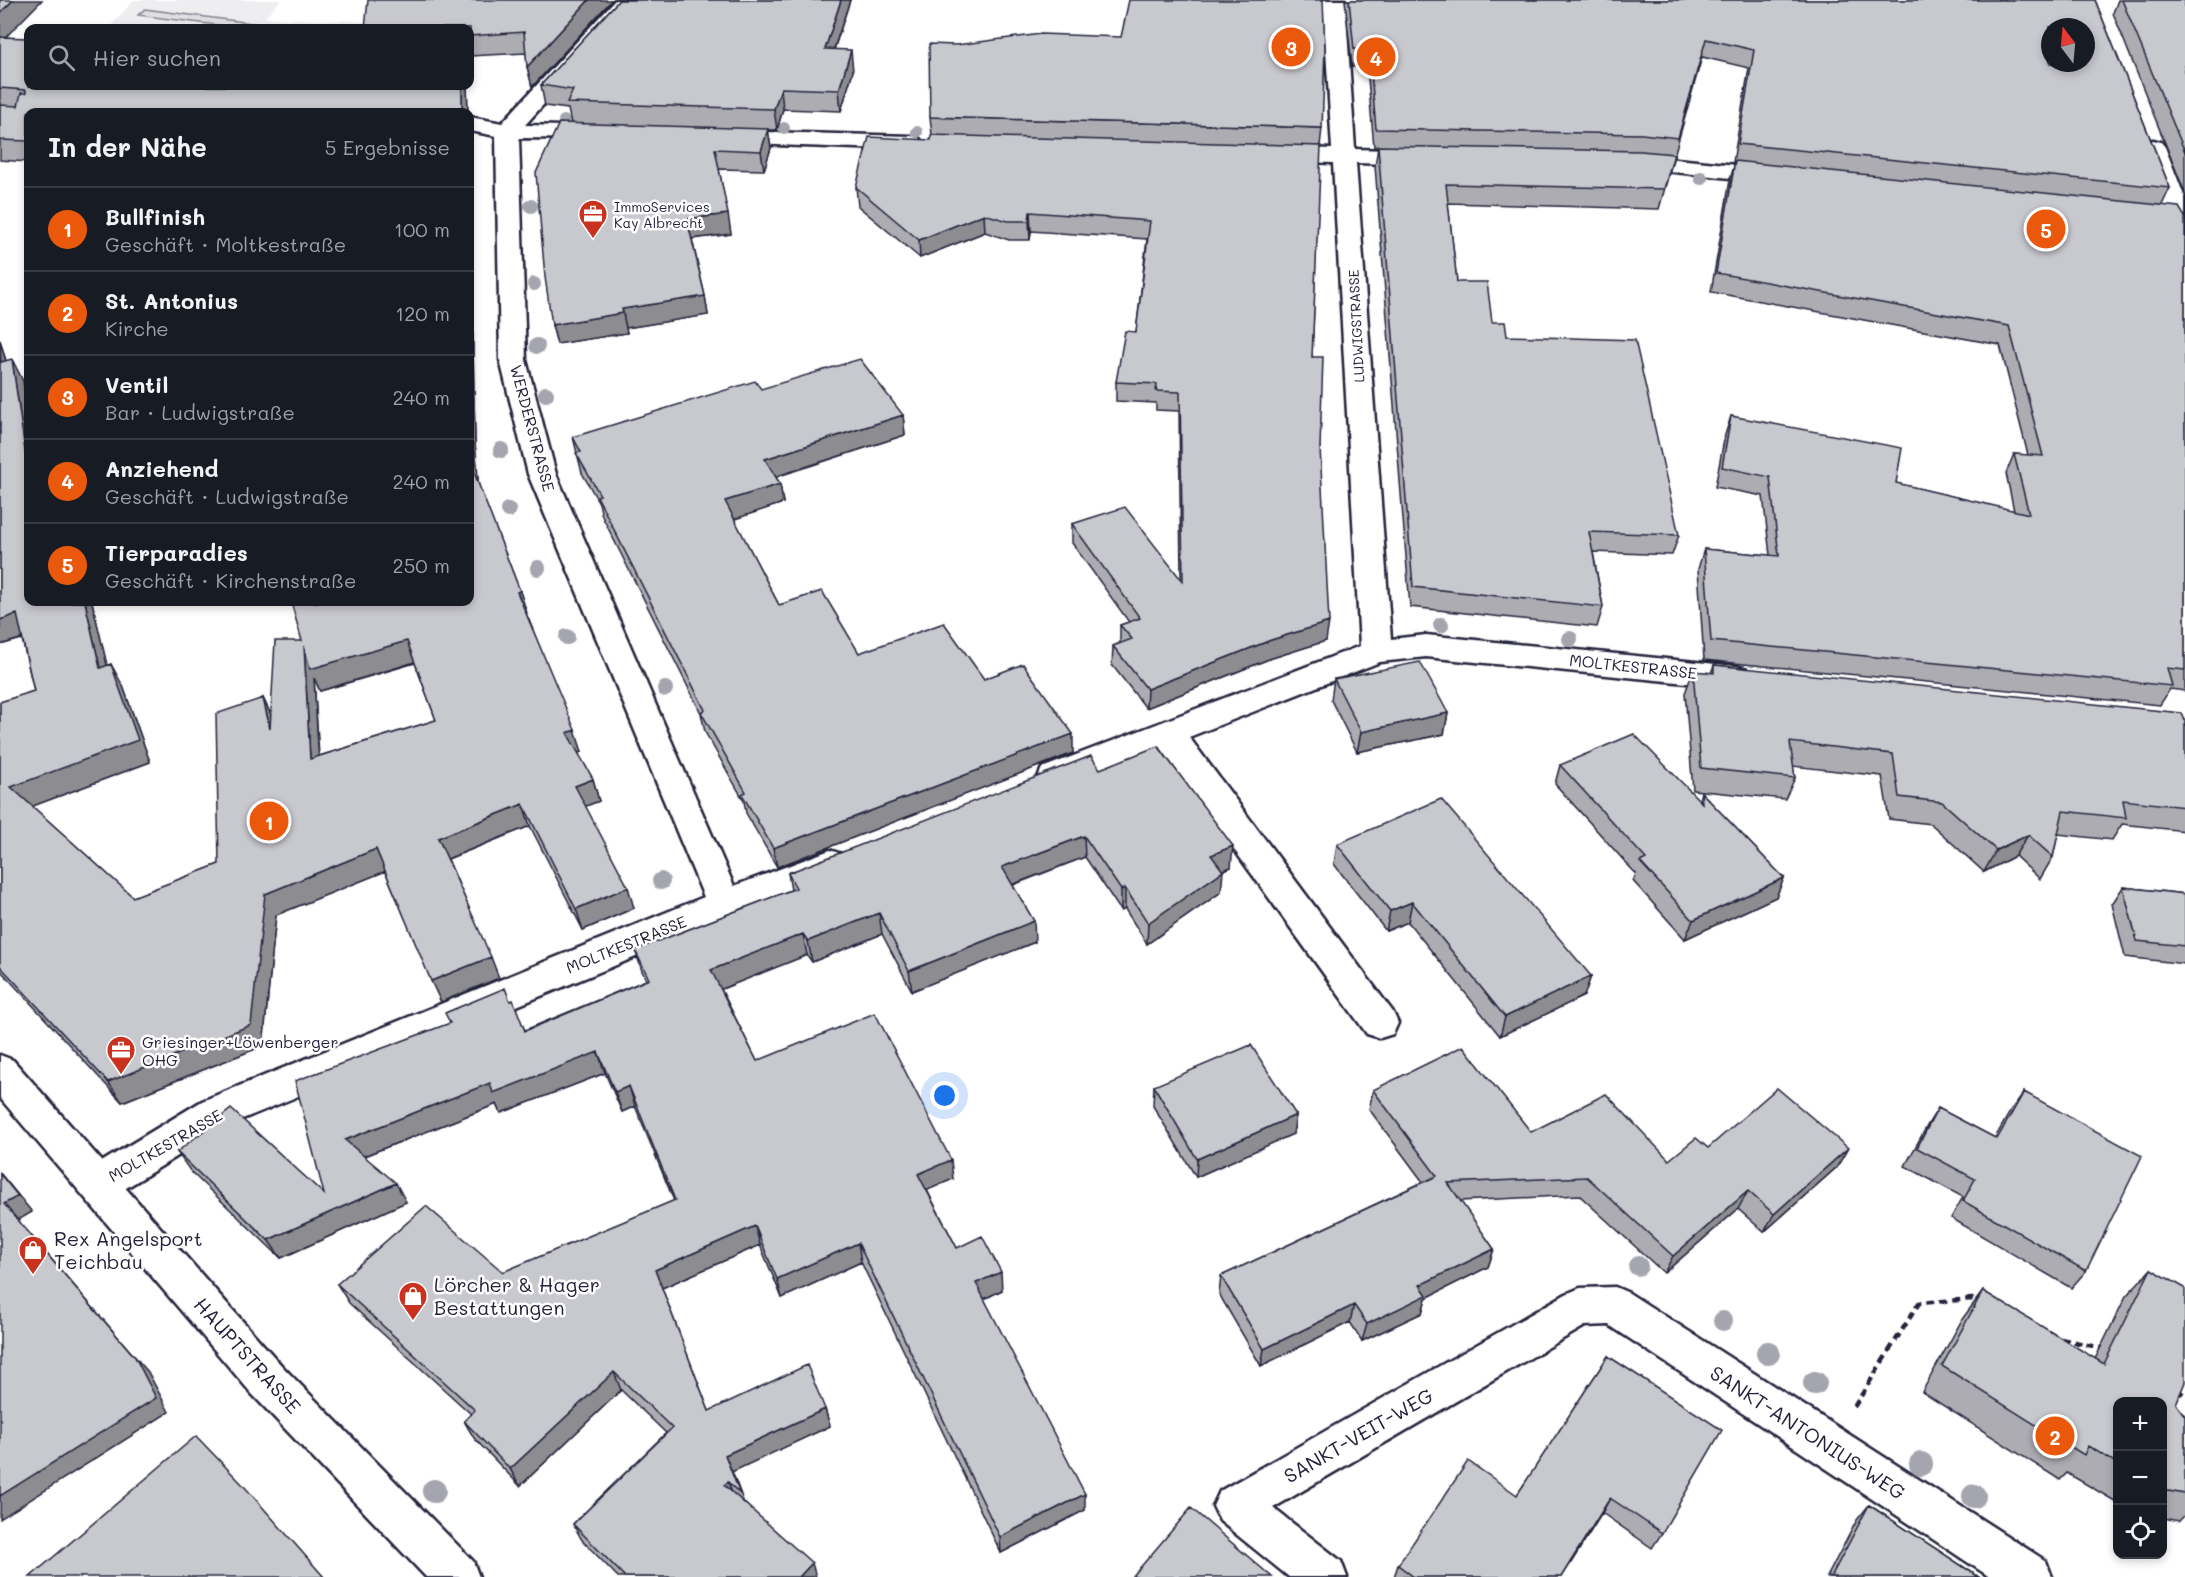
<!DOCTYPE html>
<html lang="de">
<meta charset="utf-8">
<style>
:root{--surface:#171b24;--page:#20242c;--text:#f1f3f6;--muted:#9ea1a6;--line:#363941;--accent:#ea580c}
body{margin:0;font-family:Mali,sans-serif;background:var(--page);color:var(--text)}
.controls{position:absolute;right:18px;bottom:18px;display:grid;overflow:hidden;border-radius:12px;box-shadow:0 3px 9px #0003}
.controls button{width:54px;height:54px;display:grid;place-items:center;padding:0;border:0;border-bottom:2px solid var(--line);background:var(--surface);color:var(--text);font:30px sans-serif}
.compass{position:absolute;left:2041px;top:18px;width:54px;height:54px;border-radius:50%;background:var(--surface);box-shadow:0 3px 9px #0003;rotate:344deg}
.you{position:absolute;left:945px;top:1096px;width:21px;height:21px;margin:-15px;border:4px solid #fff;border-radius:50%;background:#1a73e8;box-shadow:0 0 0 9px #1a73e833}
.badge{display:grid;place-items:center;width:39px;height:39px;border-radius:50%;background:var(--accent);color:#fff;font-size:20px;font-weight:700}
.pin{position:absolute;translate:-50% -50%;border:3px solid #fff;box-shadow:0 2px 6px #0006}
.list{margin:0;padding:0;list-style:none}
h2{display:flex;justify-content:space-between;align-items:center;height:78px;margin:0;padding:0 24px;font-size:26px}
h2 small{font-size:20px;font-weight:400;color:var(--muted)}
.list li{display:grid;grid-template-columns:39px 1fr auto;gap:18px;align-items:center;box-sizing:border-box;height:84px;padding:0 24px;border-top:2px solid var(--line)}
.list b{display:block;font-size:22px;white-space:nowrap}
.list p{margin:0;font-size:20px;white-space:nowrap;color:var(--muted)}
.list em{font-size:20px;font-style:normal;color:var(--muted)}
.icon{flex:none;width:33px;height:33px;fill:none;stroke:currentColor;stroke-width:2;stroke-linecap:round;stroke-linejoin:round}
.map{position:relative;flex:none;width:2185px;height:1577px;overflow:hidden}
.search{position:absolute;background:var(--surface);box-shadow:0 3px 9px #0003;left:24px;top:24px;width:450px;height:66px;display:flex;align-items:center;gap:15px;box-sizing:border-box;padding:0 21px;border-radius:12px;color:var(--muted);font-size:22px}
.panel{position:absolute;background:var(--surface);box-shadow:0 3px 9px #0003;left:24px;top:108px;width:450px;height:498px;border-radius:12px}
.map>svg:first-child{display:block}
.built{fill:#eeeef1}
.green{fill:#dfdfe2;stroke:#80808e;stroke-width:1.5}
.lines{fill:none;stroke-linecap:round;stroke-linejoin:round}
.street-casing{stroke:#22223b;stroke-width:5}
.secondary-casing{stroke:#22223b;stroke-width:5}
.path{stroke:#22223b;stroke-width:4.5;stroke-dasharray:8 5;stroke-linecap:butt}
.street{fill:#fff;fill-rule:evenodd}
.secondary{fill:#fff;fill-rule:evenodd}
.tree{fill:#a5a5af}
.wall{fill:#acacb2;stroke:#22223b;stroke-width:1.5;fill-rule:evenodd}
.shaded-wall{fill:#8c8c91;stroke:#22223b;stroke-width:1.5}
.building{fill:#c8c8cf;stroke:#22223b;stroke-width:1.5;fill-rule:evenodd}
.labels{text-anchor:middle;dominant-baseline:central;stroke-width:5;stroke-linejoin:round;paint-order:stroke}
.far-poi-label{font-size:14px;fill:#22223b;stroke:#fff;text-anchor:start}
.far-street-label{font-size:14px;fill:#22223b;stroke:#fff}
.street-label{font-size:16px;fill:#22223b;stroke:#fff}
.poi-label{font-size:16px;fill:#22223b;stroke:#fff;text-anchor:start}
.near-poi-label{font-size:20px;fill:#22223b;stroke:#fff;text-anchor:start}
.near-street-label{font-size:20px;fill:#22223b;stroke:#fff}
</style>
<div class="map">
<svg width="2185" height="1577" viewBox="0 0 2185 1577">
<rect width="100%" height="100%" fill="#fff"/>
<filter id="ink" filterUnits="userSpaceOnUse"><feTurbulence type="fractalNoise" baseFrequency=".0167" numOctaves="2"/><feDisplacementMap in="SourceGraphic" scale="12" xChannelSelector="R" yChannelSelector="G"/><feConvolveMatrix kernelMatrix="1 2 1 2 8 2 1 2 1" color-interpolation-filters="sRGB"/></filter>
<g filter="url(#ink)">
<path class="built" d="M134,0H281L264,18L438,25L436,28H109Z"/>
<path class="green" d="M145,9L290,28H240L138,15Z"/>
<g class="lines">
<g class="street-casing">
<path id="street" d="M615,0H638L525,125L600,127L608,129L612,134L608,139L519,138L526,360L556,474L734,886L830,850L842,854L847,863L842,872L228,1125L113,1196L99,1201L85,1196L80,1184L85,1172L202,1101L704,897L528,474L500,360L496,136L470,131V117L502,123Z
M1323,0H1345L1355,149L1421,151L1429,153L1433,158L1429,163L1421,165L1356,163L1391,639L1426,635L1736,666L1747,669L1752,677L1747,685L1736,688L1426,657L1380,662L1189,737L1393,1012L1398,1023L1393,1034L1380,1038L1367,1034L1161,748L1054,789L1042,786L1038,777L1042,768L1360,646L1333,163L1275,161L1267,159L1263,154L1267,149L1275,147L1332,149Z
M726,131L911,136L919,138L923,143L919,148L911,150L718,143L714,138L718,133Z
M2153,140L2161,142L2165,147L2185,198V236L2176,234L2173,229L2141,147L2145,142Z
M1626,154L1777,169L1785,171L1789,176L1785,181L1777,183L1618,166L1614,161L1618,156Z
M1615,1287L1629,1293L2046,1561L2052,1577H1990L1609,1325L1585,1326L1273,1508L1341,1561L1347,1577H1289L1220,1521L1213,1506L1220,1491L1566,1294L1580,1288Z"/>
</g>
<g class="secondary-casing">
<path id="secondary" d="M0,1055L13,1060L282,1366L473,1561L479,1577H426L252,1394L0,1098Z"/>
</g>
<path class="path" d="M2061,1339L2106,1349
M2177,1389L2185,1396
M1854,1407L1919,1303L1972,1299L1980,1303"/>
<use href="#street" class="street"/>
<use href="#secondary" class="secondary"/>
</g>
<g class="tree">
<circle cx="564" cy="121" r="6"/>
<circle cx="784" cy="128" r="6"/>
<circle cx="917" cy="132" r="6"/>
<circle cx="1701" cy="178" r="7"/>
<circle cx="531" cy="206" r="7"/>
<circle cx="534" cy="284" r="7"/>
<circle cx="537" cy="346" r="8"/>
<circle cx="546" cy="394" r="8"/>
<circle cx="501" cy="450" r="8"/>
<circle cx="508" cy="510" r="8"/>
<circle cx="538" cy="568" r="8"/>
<circle cx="1441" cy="625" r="8"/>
<circle cx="567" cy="637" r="8"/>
<circle cx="1570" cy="639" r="8"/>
<circle cx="665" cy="689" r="8"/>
<circle cx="661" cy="881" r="9"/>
<circle cx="1638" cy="1266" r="10"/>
<circle cx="1723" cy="1321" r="10"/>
<circle cx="1768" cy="1353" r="12"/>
<circle cx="1815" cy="1383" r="12"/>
<circle cx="1921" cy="1464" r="12"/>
<circle cx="434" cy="1491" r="12"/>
<circle cx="1974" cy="1496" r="12"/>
</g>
<path class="wall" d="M0,0L5,37L467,86L468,112H28V162L0,160Z
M612,0L532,87L526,53L470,56V28Z
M619,0H850L834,50L853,71L841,111L783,109L777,130H768L771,148L764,170L719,169L731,234L692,239L705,296L708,315L626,328L627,333L557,344L552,325L571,123L568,109L545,106L541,85Z
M1345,0H2095L2170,188L2162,205L2185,217V691L2170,689L2160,705L1704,660L1698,569L1704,549L1770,555L1763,496L1715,487L1725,435L1731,416L1896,483L2014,511L2006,473L2014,454L2028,455L2000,345L1711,292L1730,180L1735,162H1733L1749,68L1702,57L1659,209L1448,203L1457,282L1492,322L1507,336L1679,535L1672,555L1593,552L1603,607L1597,627L1410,607L1375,166L1378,147H1374L1367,67H1352Z
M2118,0H2185V193L2113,13Z
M930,117L1322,128L1320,146L1312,357L1320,448L1326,641L1269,659L1146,708L1112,665L1113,646L1120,643V625L1129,622L1072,543V524L1181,580L1179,411L1156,410V403L1116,401V382L1136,332L1147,239L1031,231L1030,240H1009L985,232L920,258L858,206L856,187L931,140L932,135Z
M470,198L475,443L478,484L520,591L526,613L582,752L578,753L593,779L599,801L585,806L634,908L583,930L530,826L448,859L499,978L441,1002L385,871L276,915L263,1046L122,1102L0,970V702L34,691L22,639L0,645V340L6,361L23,381L28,602H92L107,666L123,686L150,762L32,806L133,897L219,864L263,698L271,715L302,641L470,602ZM415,663L436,720L319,756L314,678L320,691Z
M761,389L903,415L905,435L776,477L780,484L783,503L734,519L779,605L859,653L984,679L1073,753L777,867L746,813L744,801L705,732L701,713L602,516L599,503L582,473L573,437Z
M1714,665L2185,721V831L2122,824L2112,840L2058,834L2053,857L2040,879L2015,856L1984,872L1931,824L1889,819L1882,776L1793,766L1795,778L1785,799L1693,790L1685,693L1693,671L1711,673Z
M1334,679L1448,713L1444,734L1357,752L1331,700Z
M1560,765L1699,800L1701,792L1784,878L1776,897L1685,939L1633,881L1636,874L1555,784Z
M1100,769L1231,867L1222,871L1221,892L1147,944L1125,909L1121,911L1085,857L1013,885L1035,942L912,991L882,934L812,962L807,955L721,989L757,1061L953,1179L927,1190L957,1248L1002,1290L984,1299L1085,1510L1001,1553L861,1262L782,1298L760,1245L662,1288L709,1411L825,1409L830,1426L732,1471L744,1503L816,1577H618L582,1540L573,1524L666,1433L621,1390L520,1486L474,1438L464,1421L471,1414L349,1303L337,1284L503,1272L674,1201L635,1106L622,1112L605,1073L501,1113L497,1104L364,1156L406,1202L281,1258L191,1172L177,1152L324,1194L510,1001L525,1030L646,980L642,971L635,950L791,890L788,873Z
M1337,844L1591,976L1584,996L1500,1036L1408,922L1386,931L1334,864Z
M2123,887L2185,894V964L2125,957L2112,904Z
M1154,1086L1296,1115L1293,1134L1196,1177L1153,1106Z
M1373,1090L1531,1132L1669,1160L1708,1148L1837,1167L1764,1232L1738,1209L1664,1273L1579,1195L1460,1201L1494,1249L1488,1267L1426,1298L1422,1313L1362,1341L1350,1322L1261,1366L1219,1294L1221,1276L1423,1182L1369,1109Z
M2024,1092L2086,1271L2071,1288L1951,1218L1963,1197L1905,1166L1927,1126L1938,1108L1995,1138L2011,1110Z
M2151,1269L2176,1404L2185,1416V1515L2179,1521L2163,1518V1401H2118V1503L2067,1473L2060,1480L1922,1392L1963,1318L1983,1291L2095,1359L2126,1296Z
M1608,1356L1662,1533L1652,1548L1602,1513L1562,1577H1394L1398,1565L1517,1495Z
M1869,1505L1979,1577H1827L1857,1520Z"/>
<path class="shaded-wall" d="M13,0H42L0,43V13Z
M589,0H612L532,87L527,67Z
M841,0H850L827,70L825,49Z
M851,50L853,71L841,111L839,90Z
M462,86H467L468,112H462Z
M781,88L783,109L777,130L774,109Z
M768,129L771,148L764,170L761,151Z
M470,198L475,443L479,489L472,467L470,437Z
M1030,212L1031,231L1030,240L1029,221Z
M728,214L731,234L691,239L687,219Z
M984,214L985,232L920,258L919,240Z
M705,296L708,315L626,328L622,309Z
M623,313L627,333L557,344L552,325Z
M0,340L12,384L1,362Z
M12,359L23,381L28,416V472Z
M903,415L905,435L768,479L765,459Z
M780,484L783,503L729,521L725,501Z
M520,591L527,613L524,614L517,592Z
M85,602H92L113,690L100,668Z
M17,614L30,636L0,645V620Z
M1329,622L1326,641L1269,659L1146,708L1147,689L1271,640Z
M407,641L415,662L320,691L314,678L320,781L310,759L304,646Z
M111,664L123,686L150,762L25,809L11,787Z
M263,698L273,719L270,729Z
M1448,713L1444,734L1357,752L1361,732Z
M575,730L582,752L574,754L567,733Z
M1073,734V753L777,867L773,848Z
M593,779L599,801L581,808L575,786Z
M523,804L530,826L447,859L438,838Z
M2028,835L2015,856L1984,872L1996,850Z
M1084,836L1085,857L1003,888L1002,867Z
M1233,846L1231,867L1209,876L1211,855Z
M376,849L386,871L276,915L263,1046L122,1102L108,1082L265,894Z
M1223,871L1221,892L1147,944L1148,923Z
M1784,878L1776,897L1685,939L1693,920Z
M628,887L634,908L583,930L576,909Z
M1125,888V909L1121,911V890Z
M1412,902L1408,922L1386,931L1390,911Z
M879,913L882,934L812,962L808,941Z
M1034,921L1035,942L912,991L909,971Z
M803,934L807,955L717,991L711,970Z
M491,957L499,978L441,1002L431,981Z
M1591,976L1584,996L1500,1036L1505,1017Z
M598,1052L605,1073L501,1113L497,1104L356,1159L345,1140L490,1083Z
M629,1086L635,1106L622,1112L615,1092Z
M1296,1115L1293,1134L1196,1177L1197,1159Z
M1848,1148L1837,1167L1764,1232L1774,1214Z
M951,1160L953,1179L921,1193L918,1174Z
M0,1173L32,1212L18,1220L148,1372L169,1412L0,1519L4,1204Z
M396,1183L406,1202L281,1258L268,1240Z
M1748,1191L1738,1209L1664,1273L1673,1256Z
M755,1226L760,1245L662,1288L655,1270Z
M858,1243L861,1262L782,1298L777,1279Z
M1494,1249L1488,1267L1426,1298L1422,1313L1362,1341L1367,1324L1420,1285Z
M1001,1272L1002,1290L978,1302L976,1283Z
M1354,1305L1350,1322L1261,1366L1264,1349Z
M614,1372L621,1390L520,1486L510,1469Z
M825,1409L830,1426L732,1472L725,1455Z
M728,1482L734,1498L724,1485Z
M1085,1494V1510L1001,1553L1000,1537Z
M1610,1498L1602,1513L1562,1577H1561Z
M812,1563L816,1577H799Z"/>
<path class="building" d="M0,0H13L0,13Z
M368,0H589L527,67L524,32L470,36V28H365Z
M619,0H841L825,49L851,50L839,90L781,88L774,109L567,103L573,90L541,85Z
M1129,0H1323L1325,50L1322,128L930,117L929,44L956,45L1041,34L1121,37Z
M1349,0H2095L2170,188L1738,144L1754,50L1706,39L1678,138L1642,134L1376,129L1369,49H1354ZM2050,27H2086V63H2050Z
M2122,0H2185V152Z
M0,37L28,38V86H462V112H28V141L0,140V105L18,106L21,93H26V90L0,88Z
M559,123L768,129L761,151L715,149L728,214L687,219L705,296L622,309L623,313L552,325L545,277L536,173Z
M931,135L1321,146L1312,357H1323L1320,448L1329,622L1271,640L1147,689L1113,646L1132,639L1120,625L1140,618L1072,524L1125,507L1183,582L1180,392L1156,391L1157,384L1116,382L1125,331L1136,332L1150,221L1030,212L1029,221H1008L984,214L919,240L856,187L869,137L931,140Z
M1378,146L1641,151L1674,154L1664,189L1446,184L1457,282H1487L1492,322H1505L1507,336L1635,340L1679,535L1589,532L1603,607L1413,587Z
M1735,161L2179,207L2185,217V670L2167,668L2172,686L1711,641L1704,549L1779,556L1770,477L1722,467L1731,416L1902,448L1896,483L2029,514L2014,454L2043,456L2009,326L1716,273Z
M12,359L28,472V602H85L100,668L111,664L138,740L11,787L133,897L219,864L216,714L263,698L270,729L275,641H302L291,602H470V437L472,467L520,591L517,592L575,730L567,733L593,779L575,786L628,887L576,909L523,804L438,838L491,957L431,981L376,849L265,894L251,1025L108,1082L0,966V702L34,691L17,614L0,620V360L1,362ZM407,641L436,720L310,759L304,646L310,669Z
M860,359L903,415L765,459L780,484L725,501L779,605L822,591L859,653L944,623L984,679L1023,664L1073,734L773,848L742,794L746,792L701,712L705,710L597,496L600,495L576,453L581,452L573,437L755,381L761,389Z
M1420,662L1448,713L1361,732L1334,679Z
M1714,665L2182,713L2185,721V807L2123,800L2126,818L2063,811L2053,857L2028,835L1996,850L1942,802L1899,797L1893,754L1790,742L1795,778L1701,768L1693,671L1714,673Z
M1634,734L1702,803L1701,792L1784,878L1693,920L1640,862L1646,859L1560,765Z
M1158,746L1233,846L1211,855L1223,871L1148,923L1125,888L1121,890L1084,836L1002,867L1034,921L909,971L879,913L808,941L803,934L711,970L757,1061L875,1013L951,1160L918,1174L957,1248L982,1236L1001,1272L976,1283L1085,1494L1000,1537L858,1243L777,1279L755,1226L655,1270L709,1411L807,1365L825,1409L725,1455L740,1494L728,1482L724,1485L812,1563L799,1577H625L573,1524L672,1428L614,1372L510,1469L464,1421L475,1410L337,1284L426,1206L503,1272L675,1200L629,1086L615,1092L598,1052L493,1093L490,1083L345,1140L396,1183L268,1240L177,1152L231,1109L324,1194L295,1081L450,1023L445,1013L505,988L510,1001L513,1000L525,1031L649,979L635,950L796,888L788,873L1091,756L1100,769Z
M1441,799L1591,976L1505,1017L1412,902L1390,911L1337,844Z
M2123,887L2185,894V946L2137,941Z
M1251,1045L1296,1115L1197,1159L1154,1086Z
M1463,1046L1531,1132L1606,1094L1669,1160L1696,1138L1708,1148L1777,1088L1848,1148L1774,1214L1748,1191L1673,1256L1587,1177L1448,1183L1494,1249L1420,1285L1427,1295L1367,1324L1354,1305L1264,1349L1221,1276L1437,1176L1373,1090Z
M2024,1092L2142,1156L2086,1271L1963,1201L1975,1179L1917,1148L1938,1108L1997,1139Z
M0,1174L18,1196L4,1204L135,1357L156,1398L0,1496Z
M2151,1269L2185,1288V1382L2176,1404L2185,1416V1494L2163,1490V1401H2118V1464L2088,1446L2084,1455L1942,1366L1983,1291L2104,1364Z
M1608,1356L1722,1430L1662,1533L1610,1498L1561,1577H1414L1398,1565L1468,1461L1517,1495Z
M196,1436L243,1485L324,1577H30Z
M1869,1505L1979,1577H1831Z
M1191,1508L1272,1577H1132Z"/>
</g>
<defs>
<g id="office-pin" transform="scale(1.5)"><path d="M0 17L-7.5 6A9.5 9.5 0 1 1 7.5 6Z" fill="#c8321e" stroke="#fff"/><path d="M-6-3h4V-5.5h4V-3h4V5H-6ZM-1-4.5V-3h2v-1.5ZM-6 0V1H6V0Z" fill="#fff"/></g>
<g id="shop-pin" transform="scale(1.5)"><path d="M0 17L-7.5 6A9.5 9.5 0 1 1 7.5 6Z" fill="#c8321e" stroke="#fff"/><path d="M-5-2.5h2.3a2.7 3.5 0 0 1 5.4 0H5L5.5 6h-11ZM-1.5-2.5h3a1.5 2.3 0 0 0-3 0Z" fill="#fff"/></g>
</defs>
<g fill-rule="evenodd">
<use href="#office-pin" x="593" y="214"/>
<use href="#office-pin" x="121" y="1050"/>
<use href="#shop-pin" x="33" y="1250"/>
<use href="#shop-pin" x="413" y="1296"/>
</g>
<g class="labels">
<g class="far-poi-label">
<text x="614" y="206">ImmoServices<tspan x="614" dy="16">Kay Albrecht</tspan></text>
</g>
<g class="far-street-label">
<text transform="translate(1356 326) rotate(-93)">LUDWIGSTRASSE</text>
</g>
<g class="street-label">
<text transform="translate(533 428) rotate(75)">WERDERSTRASSE</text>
<text transform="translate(1633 666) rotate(6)">MOLTKESTRASSE</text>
<text transform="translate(626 944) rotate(-22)">MOLTKESTRASSE</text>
<text transform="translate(165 1145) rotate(-30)">MOLTKESTRASSE</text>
</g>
<g class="poi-label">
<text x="142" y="1041">Griesinger+Löwenberger<tspan x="142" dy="18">OHG</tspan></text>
</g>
<g class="near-poi-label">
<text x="54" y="1238">Rex Angelsport<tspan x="54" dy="23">Teichbau</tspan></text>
<text x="434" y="1284">Lörcher &amp; Hager<tspan x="434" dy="23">Bestattungen</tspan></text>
</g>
<g class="near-street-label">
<text transform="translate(248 1355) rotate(48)">HAUPTSTRASSE</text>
<text transform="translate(1808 1432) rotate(33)">SANKT-ANTONIUS-WEG</text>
<text transform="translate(1358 1435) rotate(-30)">SANKT-VEIT-WEG</text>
</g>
</g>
</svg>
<div class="controls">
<button>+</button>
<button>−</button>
<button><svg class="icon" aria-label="locate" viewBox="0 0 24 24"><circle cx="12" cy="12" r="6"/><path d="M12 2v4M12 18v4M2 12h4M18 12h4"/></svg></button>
</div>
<svg class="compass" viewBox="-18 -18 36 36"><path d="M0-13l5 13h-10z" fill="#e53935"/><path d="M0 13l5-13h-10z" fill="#9ea1a6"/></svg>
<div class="you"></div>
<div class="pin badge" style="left:269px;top:821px">1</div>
<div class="pin badge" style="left:2055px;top:1436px">2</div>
<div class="pin badge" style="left:1291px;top:47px">3</div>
<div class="pin badge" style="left:1376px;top:57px">4</div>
<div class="pin badge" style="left:2046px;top:229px">5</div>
<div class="search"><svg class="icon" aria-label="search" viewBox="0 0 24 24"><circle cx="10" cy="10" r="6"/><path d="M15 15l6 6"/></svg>Hier suchen</div>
<section class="panel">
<h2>In der Nähe<small>5 Ergebnisse</small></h2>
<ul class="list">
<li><span class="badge">1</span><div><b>Bullfinish</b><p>Geschäft · Moltkestraße</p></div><em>100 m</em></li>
<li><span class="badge">2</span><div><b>St. Antonius</b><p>Kirche</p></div><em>120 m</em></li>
<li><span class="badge">3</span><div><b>Ventil</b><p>Bar · Ludwigstraße</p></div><em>240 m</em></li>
<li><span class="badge">4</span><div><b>Anziehend</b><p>Geschäft · Ludwigstraße</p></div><em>240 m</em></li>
<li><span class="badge">5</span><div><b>Tierparadies</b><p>Geschäft · Kirchenstraße</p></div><em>250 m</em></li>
</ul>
</section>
</div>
